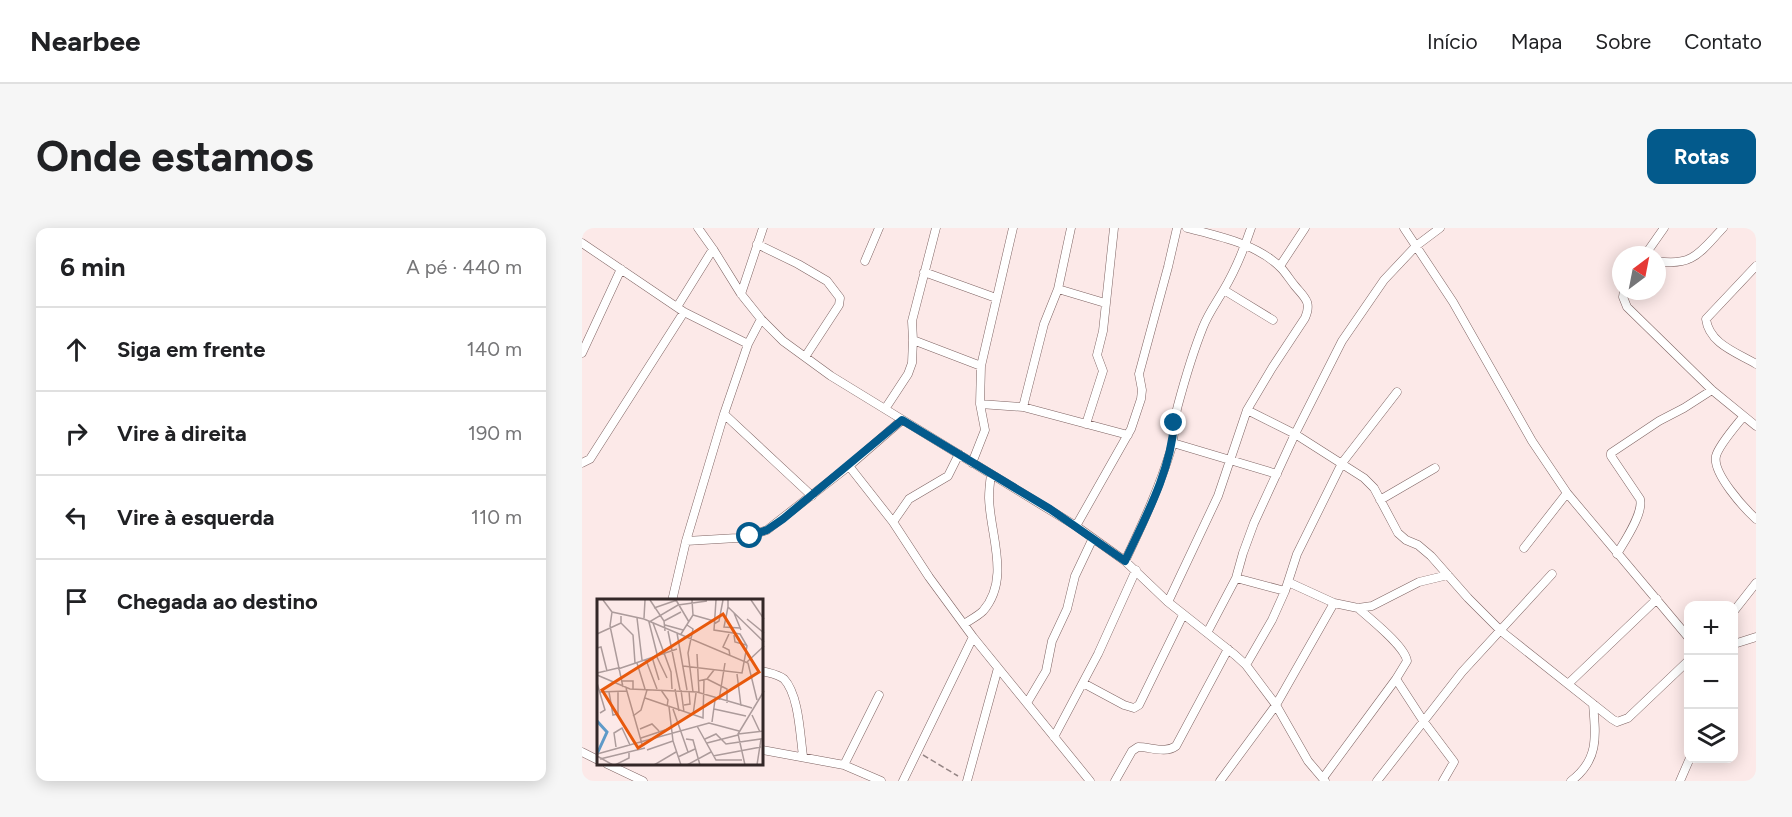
<!DOCTYPE html>
<html lang="pt">
<meta charset="utf-8">
<style>
:root{--surface:#fff;--page:#f6f6f6;--text:#202124;--muted:#757577;--line:#e0e0e0;--accent:#035a8c}
body{margin:0;font-family:Figtree,sans-serif;background:var(--page);color:var(--text)}
.controls{position:absolute;right:18px;bottom:18px;display:grid;overflow:hidden;border-radius:12px;box-shadow:0 3px 15px #0003}
.controls button{width:54px;height:54px;display:grid;place-items:center;padding:0;border:0;border-bottom:2px solid var(--line);background:var(--surface);color:var(--text);font:30px sans-serif}
.compass{position:absolute;left:1030px;top:18px;width:54px;height:54px;border-radius:50%;background:var(--surface);box-shadow:0 3px 15px #0003;rotate:32deg}
.stop{position:absolute;width:18px;height:18px;margin:-14px;border:4px solid #035a8c;border-radius:50%;background:#fff}
.stop.end{background:#035a8c;border-color:#fff;box-shadow:0 2px 6px #0008}
.list{margin:0;padding:0;list-style:none}
h2{display:flex;justify-content:space-between;align-items:center;height:78px;margin:0;padding:0 24px;font-size:26px}
h2 small{font-size:20px;font-weight:400;color:var(--muted)}
.list li{display:grid;grid-template-columns:39px 1fr auto;gap:18px;align-items:center;box-sizing:border-box;height:84px;padding:0 24px;border-top:2px solid var(--line)}
.list b{display:block;font-size:22px;white-space:nowrap}
.list em{font-size:20px;font-style:normal;color:var(--muted)}
.icon{flex:none;width:33px;height:33px;fill:none;stroke:currentColor;stroke-width:2;stroke-linecap:round;stroke-linejoin:round}
.map{position:relative;flex:none;width:1174px;height:553px;overflow:hidden;border-radius:12px}
header{display:flex;align-items:center;gap:36px;box-sizing:border-box;height:84px;padding:0 30px;background:var(--surface);border-bottom:2px solid var(--line)}
header strong{font-size:28px}
nav{display:flex;gap:33px;margin-inline-start:auto;font-size:21px}
.intro{display:flex;align-items:center;justify-content:space-between;box-sizing:border-box;height:144px;padding:0 36px}
h1{margin:0;font-size:42px}
.button{padding:15px 27px;border-radius:12px;background:var(--accent);color:#fff;font-size:21px;font-weight:700}
main{display:flex;gap:36px;padding:0 36px}
aside{flex:1;background:var(--surface);border-radius:12px;box-shadow:0 3px 15px #0003}
.map>svg:first-child{display:block}
.lines{fill:none;stroke-linecap:round;stroke-linejoin:round}
.street-casing{stroke:#7e6362;stroke-width:9}
.path{stroke:#958585;stroke-width:1.5;stroke-dasharray:6 3;stroke-linecap:butt}
.street{stroke:#fff;stroke-width:8}
.route{stroke:#035a8c;stroke-width:8}
.inset-river{fill:none;stroke:#5f9ac8;stroke-width:3}
.inset-road{fill:none;stroke:#ac9b9b;stroke-width:1.5}
.view{fill:#e8590c;fill-opacity:0.15;stroke:#e8590c;stroke-width:3}
.inset-edge{fill:none;stroke:#332727;stroke-width:3}
</style>
<header>
<strong>Nearbee</strong>
<nav><a>Início</a><a>Mapa</a><a>Sobre</a><a>Contato</a></nav>
</header>
<div class="intro"><h1>Onde estamos</h1><a class="button">Rotas</a></div>
<main>
<aside>
<h2>6 min<small>A pé · 440 m</small></h2>
<ul class="list">
<li><svg class="icon" aria-label="ahead" viewBox="0 0 24 24"><path d="M12 20V5M6 11l6-6 6 6"/></svg><div><b>Siga em frente</b></div><em>140 m</em></li>
<li><svg class="icon" aria-label="right" viewBox="0 0 24 24"><path d="M7 20v-9h11M14 6l5 5-5 5"/></svg><div><b>Vire à direita</b></div><em>190 m</em></li>
<li><svg class="icon" aria-label="left" viewBox="0 0 24 24"><path d="M17 20v-9H6M10 6l-5 5 5 5"/></svg><div><b>Vire à esquerda</b></div><em>110 m</em></li>
<li><svg class="icon" aria-label="arrive" viewBox="0 0 24 24"><path d="M6 21V4h12l-3 4 3 4H6"/></svg><div><b>Chegada ao destino</b></div></li>
</ul>
</aside>
<div class="map">
<svg width="1174" height="553" viewBox="0 0 1174 553">
<rect width="100%" height="100%" fill="#fce9e8"/>
<g class="lines">
<g class="street-casing">
<path id="street" d="M116,0L131,21L159,66L179,91L201,113L249,148L494,298L543,333L586,374L653,427L664,437L694,477L726,533L743,553
M822,0L871,74L950,213L985,265L1106,409
M0,15L102,84L166,116
M175,16L216,36L245,53L258,70L257,77L223,129
M1063,27L1082,0
M283,33L297,0
M1075,33C1111,39 1118,24 1141,0
M698,38L723,0
M1174,38L1124,91C1127,116 1156,125 1174,136
M342,44L414,70
M476,61L523,75
M642,62L691,92
M1042,63L1041,69L1045,79L1130,162L1174,198
M159,66L181,0
M95,79L131,21
M331,112L399,138
M0,125L39,41
M398,176L441,179L546,207
M441,179L462,96L476,61L489,0
M303,181L326,146L330,135L331,112L330,93L354,0
M665,182L713,206L782,250L792,260L816,305L824,312L836,317L849,328L886,370L919,403L1030,491L1035,494L1046,490L1106,433
M142,186L230,268
M1161,189C1153,199 1137,217 1134,228C1130,245 1162,280 1174,291
M504,196L521,143L515,127L521,103L532,0
M591,215L695,246
M0,235L8,231L102,84
M390,235L403,202L398,176L399,138L431,0
M267,238L311,294L347,349L391,409L508,553
M798,272L853,240
M311,294L327,271L366,248L377,226
M494,298L549,201L559,171L560,162L557,146L586,39L595,0
M104,313L155,310L168,308L185,302L267,238L320,192
M942,320L985,265
M1035,326C1042,314 1062,285 1058,271L1029,228V225L1077,193L1102,180L1130,162
M543,333C561,295 578,258 590,218C593,205 592,191 596,177C603,151 611,124 621,99C626,86 634,75 641,63C653,43 662,21 669,0
M654,350L703,363
M706,354L752,375L776,380L790,378L837,354L866,347
M90,373L104,313L142,186L166,116L179,91
M586,374L636,268L665,182L690,140L723,90C730,74 723,70 713,58C708,52 704,45 699,40C676,16 636,8 605,0
M1152,383L1174,355
M382,396C388,392 396,388 401,383C429,351 408,307 407,270C407,262 408,254 409,246
M625,405L654,350L661,325L672,295L713,206L760,113L802,52L834,18L858,0
M1152,416L1174,409
M664,437L690,392L703,363L715,326L760,235L815,164
M180,443C187,445 196,446 202,451C217,467 218,507 221,528
M814,451L842,494L872,534L861,553
M501,455L542,477L552,480L557,477L601,387
M986,456L1075,371
M445,475L464,443L470,413L485,381L493,348L511,310
M472,509L516,426L554,342
M180,522L262,537L299,553
M0,524L16,532
M25,536L61,553
M262,537L297,467
M741,550L814,451L825,433C823,418 788,391 776,380
M321,553L391,409
M385,553L416,440
M533,553L550,523L556,519C569,519 583,526 594,518L646,421
M638,553L694,477L752,375
M795,553L880,444L970,346
M989,553C1017,532 1014,508 1011,476
M1098,553L1108,530"/>
</g>
<path class="path" d="M341,527L376,548"/>
<use href="#street" class="street"/>
</g>
<g class="lines">
<path class="route" d="M168,308L185,302L201,291L320,192L468,281L543,333C563,290 589,243 592,195"/>
</g>
<g transform="translate(15 371)">
<rect width="166" height="166" fill="#fce9e8"/>
<path class="inset-river" d="M0,122L10,133L0,155"/>
<path class="inset-road" d="M6,1L15,13L47,20L151,64L160,101M53,1L67,22L68,32M79,1L92,23M131,1V8L167,43M154,1L167,20M131,8L127,28L143,29M57,9L80,1M15,13L13,27L26,88M137,14L144,31M96,16L117,22M24,17V24L36,36L38,64M40,19L45,61M47,19L48,1M150,20L167,34M67,22L84,13M56,24L74,73L75,90M117,25L122,22L126,1M68,26L86,31M90,26L96,30L91,54L96,93M71,32L83,91M80,34L90,91M0,35L24,24M84,35L96,16L95,1M132,35L126,48L132,51L133,57M137,36L138,43L149,46M0,49L4,48L10,72M60,55L52,23L81,6L110,2M100,55L102,94M59,56L70,79M55,58L62,81M49,61L60,90M150,63L167,47M40,64L48,90M86,67L145,74L150,47L143,35L117,31L119,1M21,70L80,50M0,74L21,69M140,75L144,107M0,76L33,90L100,93L155,109M110,80L130,90V104M24,82H36V90M101,82L110,80L117,71M0,84L8,111L3,114M29,89L45,145M78,90L82,112M64,91L71,101L70,108M84,91L87,113M3,93L30,92M12,93L16,116L21,115V93M48,99L106,119L107,81M122,101L128,64M87,106L93,105L92,92M76,110L91,153M117,110L149,117M96,116L99,94M155,116L163,133M36,117L44,111L50,91M115,123L118,101M100,127L119,161H145M43,130L55,125L62,132M141,135L167,132M44,139L74,129M89,140L96,141L103,166M108,140L119,135L129,145L164,140L160,166M76,142L84,166M110,144L141,136M19,148L17,134L25,129L33,146M50,151L76,142L72,108M0,155L112,124L142,132M0,157L16,166M116,157L164,148M81,158L98,150M3,160L48,149M18,166L32,159V154M57,166L79,153M90,166L114,153M148,166L141,135L167,92"/>
<path class="view" d="M126,15L162,73L41,149L5,91Z"/>
<rect width="166" height="166" class="inset-edge"/>
</g>
</svg>
<div class="controls">
<button>+</button>
<button>−</button>
<button><svg class="icon" aria-label="layers" viewBox="0 0 24 24"><path d="M12 4l9 5-9 5-9-5zM3 14l9 5 9-5"/></svg></button>
</div>
<svg class="compass" viewBox="-18 -18 36 36"><path d="M0-13l5 13h-10z" fill="#e53935"/><path d="M0 13l5-13h-10z" fill="#757577"/></svg>
<div class="stop" style="left:168px;top:308px"></div>
<div class="stop end" style="left:592px;top:195px"></div>
</div>
</main>
